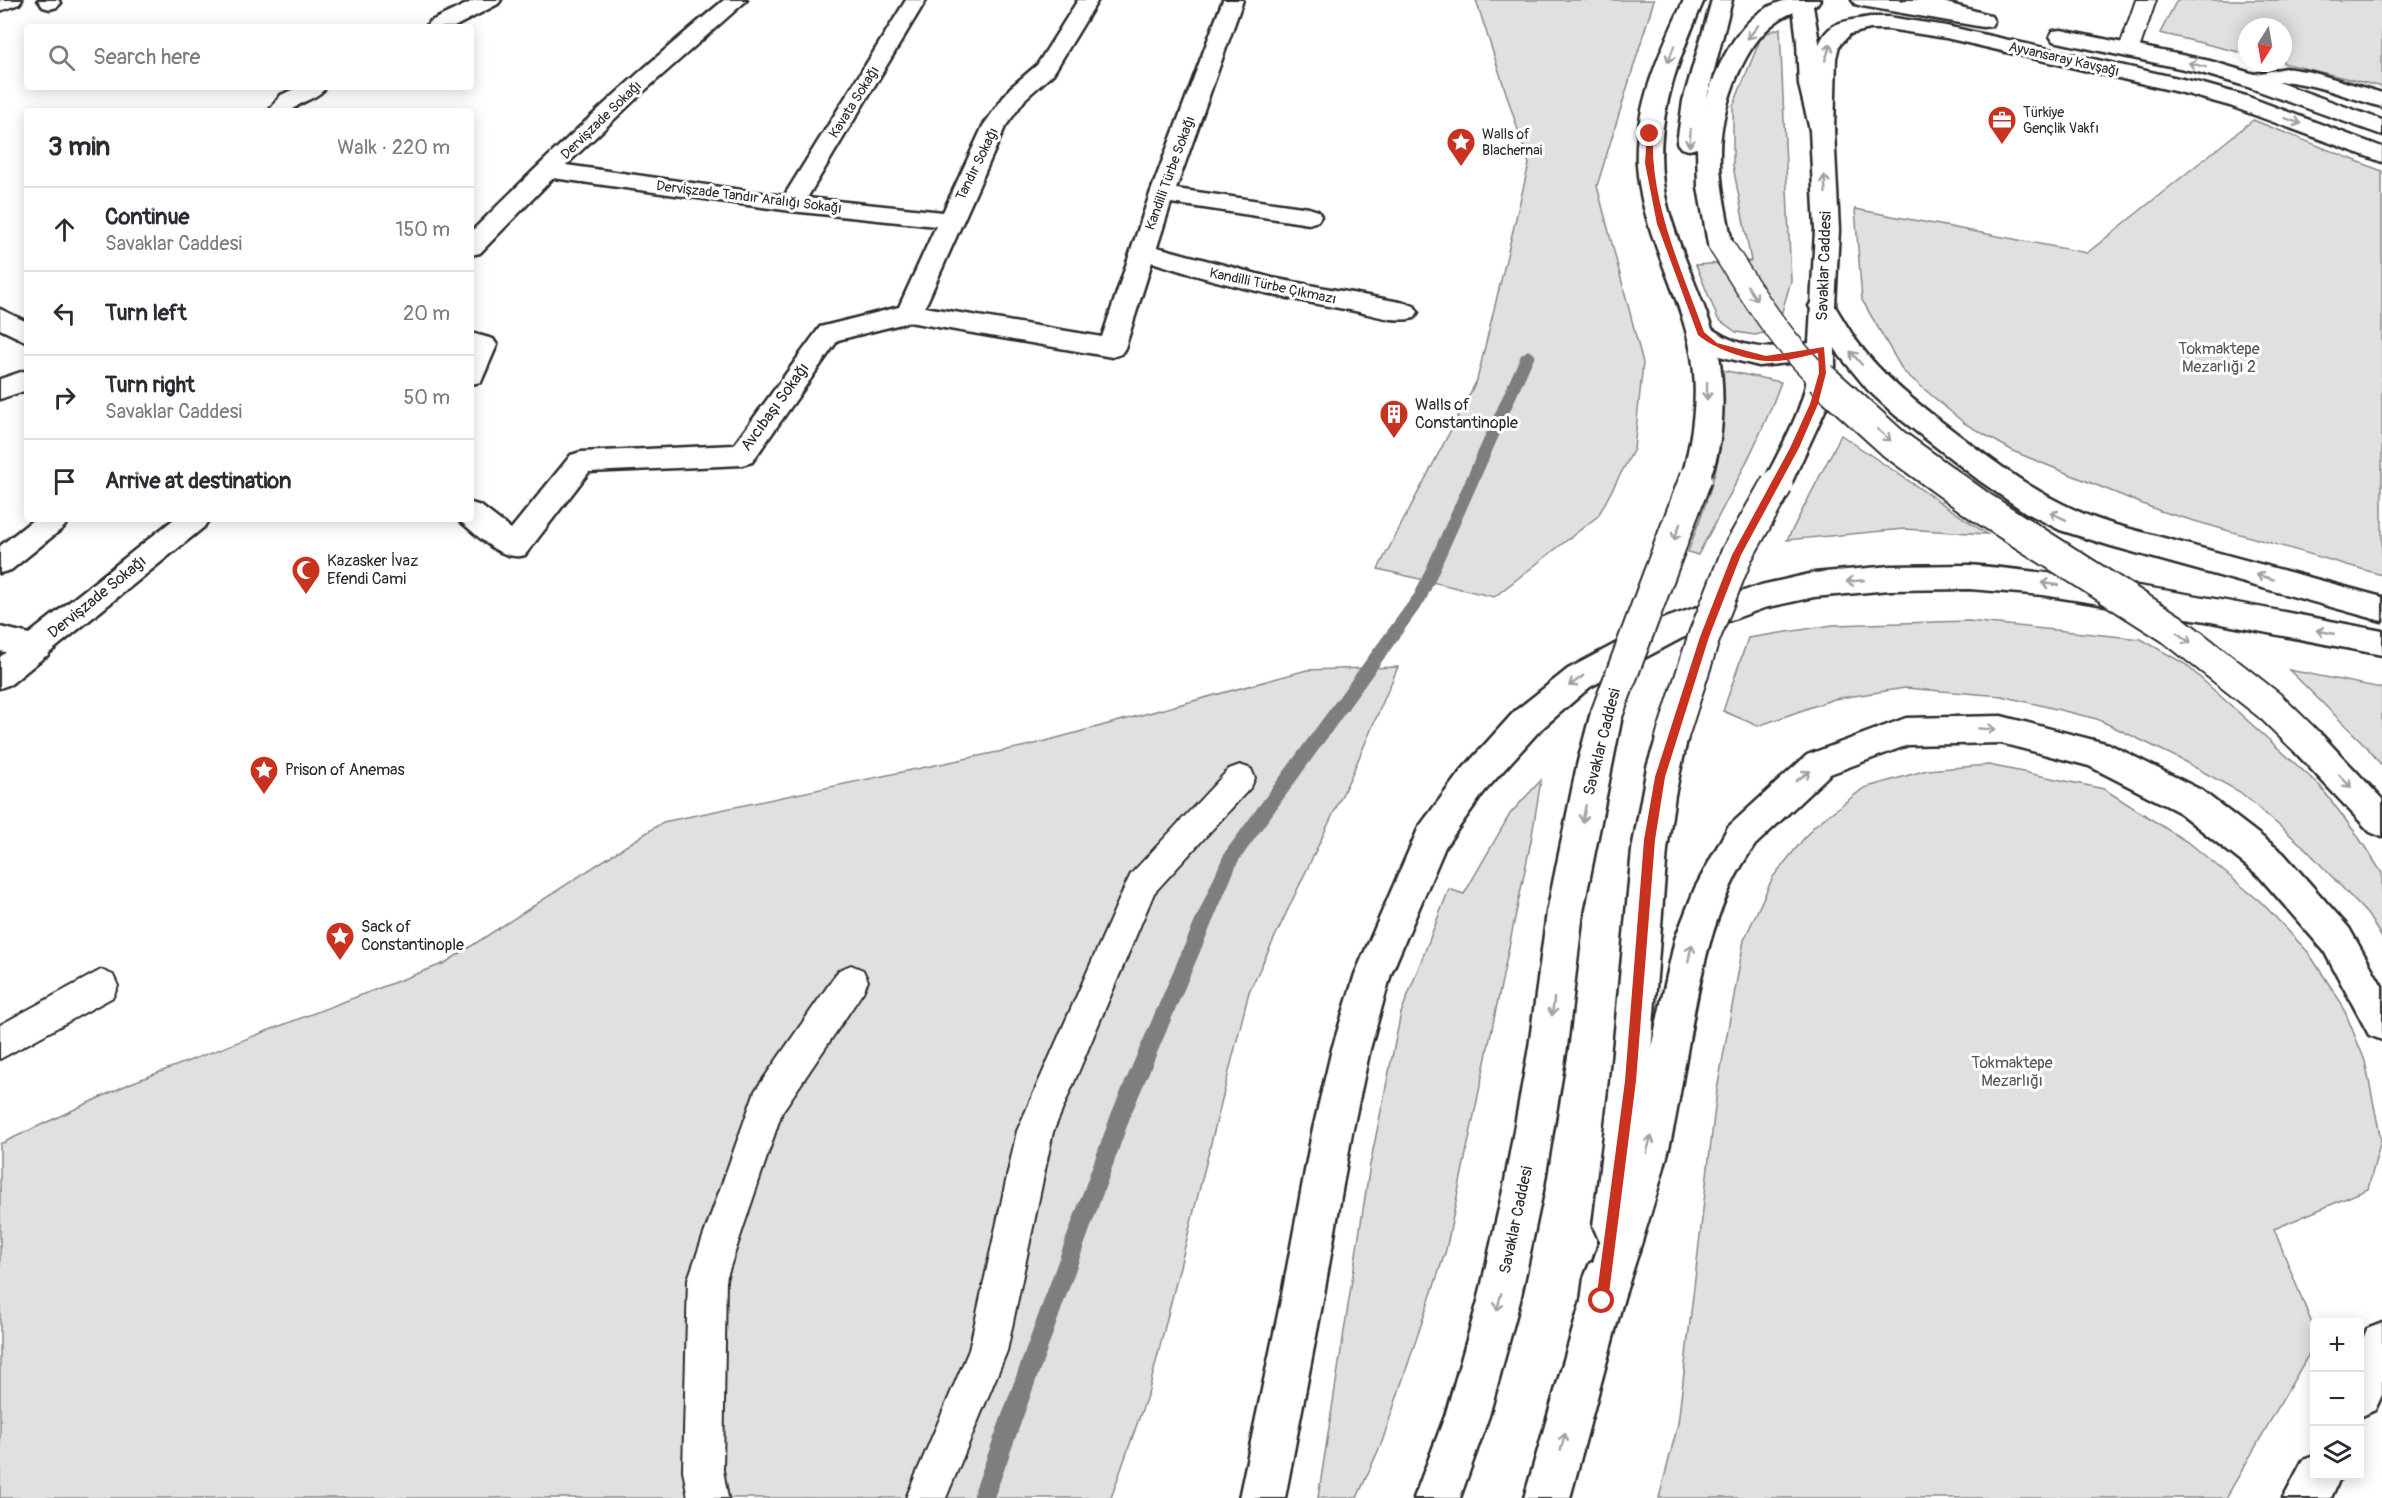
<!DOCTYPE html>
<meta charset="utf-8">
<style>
:root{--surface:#fff;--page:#f7f7f7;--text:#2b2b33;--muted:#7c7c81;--line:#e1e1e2}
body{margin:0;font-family:Pangolin,sans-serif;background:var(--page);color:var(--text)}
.controls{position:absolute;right:18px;bottom:18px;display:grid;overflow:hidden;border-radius:6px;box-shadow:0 3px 15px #0003}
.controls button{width:54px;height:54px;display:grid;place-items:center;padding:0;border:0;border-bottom:2px solid var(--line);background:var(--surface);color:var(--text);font:30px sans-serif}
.compass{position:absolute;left:2238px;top:18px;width:54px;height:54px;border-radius:50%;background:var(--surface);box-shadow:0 3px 15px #0003;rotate:191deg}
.stop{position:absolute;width:18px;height:18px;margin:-14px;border:4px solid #c8321e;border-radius:50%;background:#fff}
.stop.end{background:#c8321e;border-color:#fff;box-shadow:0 2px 6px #0008}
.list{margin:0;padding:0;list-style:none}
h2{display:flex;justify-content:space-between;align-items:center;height:78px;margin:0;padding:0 24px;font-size:26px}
h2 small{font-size:20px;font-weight:400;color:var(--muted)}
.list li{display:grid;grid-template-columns:39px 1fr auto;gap:18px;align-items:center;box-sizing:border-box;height:84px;padding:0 24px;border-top:2px solid var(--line)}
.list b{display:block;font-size:22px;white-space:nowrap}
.list p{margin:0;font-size:20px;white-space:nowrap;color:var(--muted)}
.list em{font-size:20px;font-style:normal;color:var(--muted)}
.icon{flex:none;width:33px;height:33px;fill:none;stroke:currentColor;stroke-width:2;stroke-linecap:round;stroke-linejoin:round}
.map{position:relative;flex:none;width:2382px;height:1498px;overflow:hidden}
.search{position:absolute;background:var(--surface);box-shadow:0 3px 15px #0003;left:24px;top:24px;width:450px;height:66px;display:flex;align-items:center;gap:15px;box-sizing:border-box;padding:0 21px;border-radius:6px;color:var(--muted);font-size:22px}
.panel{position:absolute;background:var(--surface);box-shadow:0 3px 15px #0003;left:24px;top:108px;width:450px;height:414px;border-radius:6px}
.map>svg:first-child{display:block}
.green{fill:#e0e0e0;stroke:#868686;stroke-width:1.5}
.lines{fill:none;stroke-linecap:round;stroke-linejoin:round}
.stream{fill:#7e7e7e;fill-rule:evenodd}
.lane-casing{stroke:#2b2b2b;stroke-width:4}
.street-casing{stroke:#2b2b2b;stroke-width:5}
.secondary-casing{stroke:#2b2b2b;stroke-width:5}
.primary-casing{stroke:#2b2b2b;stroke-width:5}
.highway-casing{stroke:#2b2b2b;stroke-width:5}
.lane{fill:#fff;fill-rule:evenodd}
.street{fill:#fff;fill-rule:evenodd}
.secondary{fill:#fff;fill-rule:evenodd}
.primary{fill:#fff;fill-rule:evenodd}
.highway{fill:#fff;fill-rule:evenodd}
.primary-bridge-casing{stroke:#2b2b2b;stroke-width:35;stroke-linecap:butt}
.highway-bridge-far1-casing{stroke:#2b2b2b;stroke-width:27;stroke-linecap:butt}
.highway-bridge-casing{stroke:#2b2b2b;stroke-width:35;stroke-linecap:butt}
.primary-bridge{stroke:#fff;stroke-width:31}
.highway-bridge-far1{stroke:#fff;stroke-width:24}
.highway-bridge{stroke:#fff;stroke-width:31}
.oneway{stroke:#a0a0a0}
.route{fill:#c8321e}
.labels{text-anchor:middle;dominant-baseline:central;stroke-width:6;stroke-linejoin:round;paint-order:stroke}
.far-street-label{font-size:14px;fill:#2b2b2b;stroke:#fff}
.far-poi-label{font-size:14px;fill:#2b2b2b;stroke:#fff;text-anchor:start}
.street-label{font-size:16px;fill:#2b2b2b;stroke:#fff}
.park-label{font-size:16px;fill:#585858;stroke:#fff}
.poi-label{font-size:16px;fill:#2b2b2b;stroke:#fff;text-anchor:start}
</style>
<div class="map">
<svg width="2382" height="1498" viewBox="0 0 2382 1498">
<rect width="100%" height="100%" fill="#fff"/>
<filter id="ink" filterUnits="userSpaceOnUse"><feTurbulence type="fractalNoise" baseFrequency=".0167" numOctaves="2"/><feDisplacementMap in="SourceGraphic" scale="12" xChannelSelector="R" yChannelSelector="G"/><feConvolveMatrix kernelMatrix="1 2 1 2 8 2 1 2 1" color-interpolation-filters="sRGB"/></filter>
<g filter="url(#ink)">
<path class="green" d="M1476,0H1654L1597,186L1643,363L1634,449L1598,516L1494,597L1378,569L1477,380L1529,164Z
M2177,0H2382V87L2283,63V27H2247V54L2160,33Z
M1780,28L1791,281L1778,325L1771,331L1755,335L1736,332L1718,319L1696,265L1751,261L1733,166V106L1762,35Z
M2253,120L2382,171V575L2160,511L2015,452L1964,423L1903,371L1862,300L1855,209L2087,253Z
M1722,370L1781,382C1759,443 1728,498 1698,555L1688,552C1699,520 1713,488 1719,454C1724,427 1723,398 1722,370Z
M1841,435L1987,534L1904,529L1787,540Z
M1968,621L2141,639L2185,664L2320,786L2357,835L2382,873V938L2368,915L2304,847L2240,792L2176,757L2097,719L2002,696L1905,688L1834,699L1758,726L1723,711L1748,638L1833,625Z
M1398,667L1352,774L1249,992L1149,1390L1111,1498H0V1144L131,1083L445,963L663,822L1031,745L1307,670Z
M2289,670L2382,688V766L2367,747Z
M1989,765L2104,789L2192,845L2262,903L2308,952L2342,1004L2365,1061L2381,1140L2368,1189L2274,1229L2314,1329V1345L2226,1498H1659L1678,1424L1717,1090L1744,940L1773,877L1814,826L1864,788L1927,770Z
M1541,780L1531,841L1446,1250L1382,1442L1357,1498H1318L1370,1165L1401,1013L1449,889L1464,894L1510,814Z"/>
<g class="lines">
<path class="stream" d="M1528,350L1535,355L1426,600L1238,862L1132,1112L994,1498H972L1112,1112L1225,852L1415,593L1521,355Z"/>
<g class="lane-casing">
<path id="lane" d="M2136,0H2156L2139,49L2136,53H2122L2119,49Z
M1240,765L1251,769L1255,778L1251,787L1154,893L1053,1132L1007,1351L946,1498H906L969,1350L1017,1131L1126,884L1131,874L1229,769Z
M851,965L863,970L868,981L863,992L782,1112L726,1279L723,1470L728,1498H688L683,1470L688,1279L755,1091L839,970Z
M101,970L113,975L118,986L113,997L0,1059V1025Z"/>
</g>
<g class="street-casing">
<path id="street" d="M0,0H22L19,4L0,11Z
M38,0H58L61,3L57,7L50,9L43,7Z
M724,0H747L642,93L566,165L784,196L906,0H926L807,198L943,212L983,126L1010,88L1037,65L1078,0H1098L1053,74L1026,98L1005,127L925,307L1102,337L1150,194L1223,0H1243L1176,189L1309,208L1318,211L1321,216L1318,221L1309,224L1171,203L1157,247L1272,278L1405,303L1414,306L1418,312L1414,318C1396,323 1374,315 1355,311C1287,299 1219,284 1152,262L1125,348L1121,354L1112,357L909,322L838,340L752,462L742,465L589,472L525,555C501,562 479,536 461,522L459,519H471V503L481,506L511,529L571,455L581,452L734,445L820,327L899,307L936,226L791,211L553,178L480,253L471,255V232C552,151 635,73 724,0Z
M2286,68L2311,72L2382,93V107C2352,99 2322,86 2291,82C2276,80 2261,90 2245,86L2242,81L2245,76Z
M0,309L27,322V342L0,329Z
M471,333L493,339L497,345L481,382L471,384Z
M27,370V390L0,399V379Z
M34,519H69L64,527L11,570L0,573V546Z
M0,627L47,638L52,647L47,656L36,659L0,651Z"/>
</g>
<g class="secondary-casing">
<path id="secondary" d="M475,0H501L498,4L454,27H426L429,22Z
M1903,0H1936L1986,14L1989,19L1986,24L1978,25L1906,4Z
M1870,17H1888L1946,26L2200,83L2246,96L2382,147V162L2230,106L2187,94L1946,38L1888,29H1870L1850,34L1839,46L1836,58L1834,130L1830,135L1822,137L1814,135L1810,130C1812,101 1806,38 1837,24C1847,20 1860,19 1870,17Z
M2061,30L2210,61L2261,76L2382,120V135L2245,86L2198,72L2053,41L2050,36L2053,31Z
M298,87H326C318,99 301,100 292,111H269L281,95Z
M174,519H209L204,527L11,684L0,688V657Z"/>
</g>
<g class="primary-casing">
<path id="primary" d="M1684,0H1704C1675,66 1648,135 1668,208C1679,249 1698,288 1712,329C1743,350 1773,351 1809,343L1815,230L1810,130L1799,85L1797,42L1792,0H1812L1819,42L1821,85L1834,130L1839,230L1835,306V373L1828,404L1791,484L1787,491L1777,494L1767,491L1763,484C1781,446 1808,404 1809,361L1759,366L1719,356C1725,392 1725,452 1706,484L1696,487L1686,484L1682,477C1693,435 1700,390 1690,347C1677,285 1641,230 1637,165C1634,107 1660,51 1684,0Z
M1606,703L1617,707L1622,716L1583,912L1567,1047L1544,1186L1520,1301L1489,1416L1460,1498H1414L1445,1416L1478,1301L1504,1186L1529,1047L1547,912L1577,765L1590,716L1595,707Z
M1671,726L1683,730L1687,740L1675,795L1667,850L1645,1127L1633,1226L1627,1240L1613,1246L1599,1240L1593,1226L1609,1094L1632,850L1647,767L1659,730Z
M1605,1257L1620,1263L1626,1278L1623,1301L1570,1498H1524L1581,1301L1584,1278L1590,1263Z"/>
</g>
<g class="highway-casing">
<path id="highway" d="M1712,0H1732L1705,105C1716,66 1742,8 1788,0C1798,0 1810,0 1820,0L1817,4C1801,9 1785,14 1772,25C1740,51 1720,113 1720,153C1719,184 1727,214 1732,244L1729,250L1720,252L1711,250L1708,244L1698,187L1697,148L1689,150L1681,148L1677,143L1683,101Z
M1852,0H1898L1983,15L1991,16L1994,21L1991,26L1983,27L1862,6L1855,4Z
M1822,297L1831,300C1840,314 1848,329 1858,343C1883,377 1918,404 1951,429C2002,468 2050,505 2112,524L2382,597V621L2111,546L2060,530L2025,512L1980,481L1895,415L1868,390L1840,356L1809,306L1813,300Z
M1969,565C2108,577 2245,604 2382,631V655L2206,621L2043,595L1969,589L1890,590L1814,597L1764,608L1682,638L1590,687L1539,731L1484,792L1445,847L1391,974L1370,1049L1352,1133L1323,1300L1285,1498H1239L1281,1300L1312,1133L1332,1049L1355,974L1419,827L1460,772L1515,711L1568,669L1660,620L1761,585L1814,573L1890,566Z
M2001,716L2109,744L2201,790L2283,853L2349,928L2382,986V1040L2369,1035L2324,951L2258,875L2177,811L2089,766L2001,743L1908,745L1830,774L1755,845C1697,924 1692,1045 1671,1140C1658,1194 1640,1248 1623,1301L1617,1316L1602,1322L1587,1316L1581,1301L1631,1140L1675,939L1695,888L1728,827L1807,755L1906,718Z
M2307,728L2319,732L2382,799V837L2370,832L2295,752L2291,742L2295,732Z
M2382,1323V1395L2375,1410L2360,1417V1346L2367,1329Z
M2314,1456V1476H2341L2331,1498H2283L2303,1460Z"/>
</g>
<use href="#lane" class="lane"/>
<use href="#street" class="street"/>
<use href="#secondary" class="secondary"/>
<use href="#primary" class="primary"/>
<use href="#highway" class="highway"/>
<g class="primary-bridge-casing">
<path id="primary-bridge" d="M1606,716L1696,477
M1671,740L1704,637L1737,554L1777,484"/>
</g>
<g class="highway-bridge-far1-casing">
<path id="highway-bridge-far1" d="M1720,244C1751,292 1780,341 1823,380"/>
</g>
<g class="highway-bridge-casing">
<path id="highway-bridge" d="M1821,378L1894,444L1981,507L2172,629L2270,706L2307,742"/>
</g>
<use href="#primary-bridge" class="primary-bridge"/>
<use href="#highway-bridge-far1" class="highway-bridge-far1"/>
<use href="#highway-bridge" class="highway-bridge"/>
</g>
<defs><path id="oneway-shaft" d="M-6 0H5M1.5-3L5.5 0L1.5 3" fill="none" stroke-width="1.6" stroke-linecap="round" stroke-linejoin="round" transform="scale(1.5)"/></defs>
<g class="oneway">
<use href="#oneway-shaft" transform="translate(1753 32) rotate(129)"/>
<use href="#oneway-shaft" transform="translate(1828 52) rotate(-71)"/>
<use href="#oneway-shaft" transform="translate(1671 54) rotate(111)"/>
<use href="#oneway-shaft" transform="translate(2197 65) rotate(-166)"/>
<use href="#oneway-shaft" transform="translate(2293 121) rotate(20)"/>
<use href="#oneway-shaft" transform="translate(1690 138) rotate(94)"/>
<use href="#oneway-shaft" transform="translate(1825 184) rotate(-93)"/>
<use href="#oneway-shaft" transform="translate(1752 293) rotate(57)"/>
<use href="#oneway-shaft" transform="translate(1856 358) rotate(-131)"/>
<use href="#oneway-shaft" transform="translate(1707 391) rotate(90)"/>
<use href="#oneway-shaft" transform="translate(1884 435) rotate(41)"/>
<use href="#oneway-shaft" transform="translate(2058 516) rotate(-154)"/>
<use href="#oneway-shaft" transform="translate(1677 532) rotate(111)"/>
<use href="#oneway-shaft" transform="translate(2265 577) rotate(-164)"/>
<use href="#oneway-shaft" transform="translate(1855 581) rotate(175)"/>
<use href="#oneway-shaft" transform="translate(2050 584) rotate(-172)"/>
<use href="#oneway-shaft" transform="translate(2325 632) rotate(-169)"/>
<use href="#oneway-shaft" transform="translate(2184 638) rotate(37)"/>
<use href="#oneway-shaft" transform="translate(1576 681) rotate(144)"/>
<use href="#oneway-shaft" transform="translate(1987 729) rotate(3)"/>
<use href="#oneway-shaft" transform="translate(1803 776) rotate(-35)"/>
<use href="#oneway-shaft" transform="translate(2345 781) rotate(46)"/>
<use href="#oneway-shaft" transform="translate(1584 814) rotate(101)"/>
<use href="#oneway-shaft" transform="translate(1690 953) rotate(-78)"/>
<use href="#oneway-shaft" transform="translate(1553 1007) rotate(97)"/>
<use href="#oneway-shaft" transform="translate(1649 1144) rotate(-75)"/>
<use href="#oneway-shaft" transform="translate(1499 1302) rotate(104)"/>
<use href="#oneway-shaft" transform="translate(1563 1442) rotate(-75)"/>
</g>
</g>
<path class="route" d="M1650,132L1653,134C1650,203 1681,268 1704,332L1717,343L1766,356L1824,347L1826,373L1818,404L1799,448L1741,555L1709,637L1665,777L1655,840L1636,1081L1608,1301L1606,1305L1602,1307L1598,1305L1596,1301L1625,1081L1644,840L1655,777L1700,637L1732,555L1790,448L1810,404L1819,373L1818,353C1801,357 1784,362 1767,361C1746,360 1713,348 1698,335L1657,224L1645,163L1647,134Z"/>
<defs>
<g id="office-pin" transform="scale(1.5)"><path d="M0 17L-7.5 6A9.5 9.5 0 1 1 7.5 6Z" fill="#c8321e" stroke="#fff"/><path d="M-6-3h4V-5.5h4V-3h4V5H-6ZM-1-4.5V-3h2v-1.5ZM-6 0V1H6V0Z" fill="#fff"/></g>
<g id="sight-pin" transform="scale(1.5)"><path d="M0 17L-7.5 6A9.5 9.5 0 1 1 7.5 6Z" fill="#c8321e" stroke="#fff"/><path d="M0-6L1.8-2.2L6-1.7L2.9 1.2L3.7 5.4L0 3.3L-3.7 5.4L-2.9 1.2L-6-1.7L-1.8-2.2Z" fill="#fff"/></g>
<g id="building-pin" transform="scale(1.5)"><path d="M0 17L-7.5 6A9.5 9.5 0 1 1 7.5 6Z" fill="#c8321e" stroke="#fff"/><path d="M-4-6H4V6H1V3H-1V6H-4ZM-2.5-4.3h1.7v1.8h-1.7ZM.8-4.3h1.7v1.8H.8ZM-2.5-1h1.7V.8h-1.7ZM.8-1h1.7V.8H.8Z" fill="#fff"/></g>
<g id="mosque-pin" transform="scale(1.5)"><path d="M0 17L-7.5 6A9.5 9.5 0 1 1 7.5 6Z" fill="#c8321e" stroke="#fff"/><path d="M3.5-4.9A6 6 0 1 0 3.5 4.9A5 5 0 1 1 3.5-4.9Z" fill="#fff"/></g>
</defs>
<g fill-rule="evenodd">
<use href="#office-pin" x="2002" y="120"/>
<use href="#sight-pin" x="1461" y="142"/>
<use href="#building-pin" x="1394" y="414"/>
<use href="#mosque-pin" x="306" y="570"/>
<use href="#sight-pin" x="264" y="770"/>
<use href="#sight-pin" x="340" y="936"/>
</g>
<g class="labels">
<g class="far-street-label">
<text transform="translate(2064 59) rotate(13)">Ayvansaray Kavşağı</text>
<text transform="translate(854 102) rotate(-58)">Kavata Sokağı</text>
<text transform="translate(601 120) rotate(-44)">Dervişzade Sokağı</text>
<text transform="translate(977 164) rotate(-64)">Tandır Sokağı</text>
<text transform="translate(1170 173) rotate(-70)">Kandilli Türbe Sokağı</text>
<text transform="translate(749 197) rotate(7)">Dervişzade Tandır Aralığı Sokağı</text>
<text transform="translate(1273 286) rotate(12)">Kandilli Türbe Çıkmazı</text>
</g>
<g class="far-poi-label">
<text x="2023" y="112">Türkiye<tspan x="2023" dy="16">Gençlik Vakfı</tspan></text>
<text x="1482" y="134">Walls of<tspan x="1482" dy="16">Blachernai</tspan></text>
</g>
<g class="street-label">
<text transform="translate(1824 266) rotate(-88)">Savaklar Caddesi</text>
<text transform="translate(775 407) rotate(-54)">Avcıbaşı Sokağı</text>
<text transform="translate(97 597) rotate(-39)">Dervişzade Sokağı</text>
<text transform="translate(1602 742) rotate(-76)">Savaklar Caddesi</text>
<text transform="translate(1516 1220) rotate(-78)">Savaklar Caddesi</text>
</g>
<g class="park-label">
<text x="2219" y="349">Tokmaktepe<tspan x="2219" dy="18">Mezarlığı 2</tspan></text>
<text x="2012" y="1063">Tokmaktepe<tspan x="2012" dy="18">Mezarlığı</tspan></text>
</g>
<g class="poi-label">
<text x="1415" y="405">Walls of<tspan x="1415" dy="18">Constantinople</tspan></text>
<text x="327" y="561">Kazasker İvaz<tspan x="327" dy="18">Efendi Cami</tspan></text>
<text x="285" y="770">Prison of Anemas</text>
<text x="361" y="927">Sack of<tspan x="361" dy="18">Constantinople</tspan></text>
</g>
</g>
</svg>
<div class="controls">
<button>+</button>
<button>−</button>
<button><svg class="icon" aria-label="layers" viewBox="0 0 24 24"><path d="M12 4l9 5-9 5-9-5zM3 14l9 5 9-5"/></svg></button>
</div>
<svg class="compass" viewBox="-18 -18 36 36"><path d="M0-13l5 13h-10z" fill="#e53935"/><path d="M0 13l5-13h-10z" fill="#7c7c81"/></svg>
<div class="stop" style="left:1602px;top:1301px"></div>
<div class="stop end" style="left:1650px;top:134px"></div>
<div class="search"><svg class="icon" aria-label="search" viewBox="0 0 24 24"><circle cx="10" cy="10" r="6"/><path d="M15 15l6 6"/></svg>Search here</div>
<section class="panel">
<h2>3 min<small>Walk · 220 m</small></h2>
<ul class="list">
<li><svg class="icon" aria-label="ahead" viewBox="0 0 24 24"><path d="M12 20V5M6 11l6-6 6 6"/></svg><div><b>Continue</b><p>Savaklar Caddesi</p></div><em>150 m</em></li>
<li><svg class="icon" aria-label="left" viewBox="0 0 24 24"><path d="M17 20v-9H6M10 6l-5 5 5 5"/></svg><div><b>Turn left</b></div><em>20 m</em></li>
<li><svg class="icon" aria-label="right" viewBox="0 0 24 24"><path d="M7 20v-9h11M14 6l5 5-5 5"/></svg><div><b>Turn right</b><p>Savaklar Caddesi</p></div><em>50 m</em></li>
<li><svg class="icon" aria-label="arrive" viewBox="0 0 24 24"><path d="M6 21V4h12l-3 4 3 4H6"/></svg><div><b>Arrive at destination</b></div></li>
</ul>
</section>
</div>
